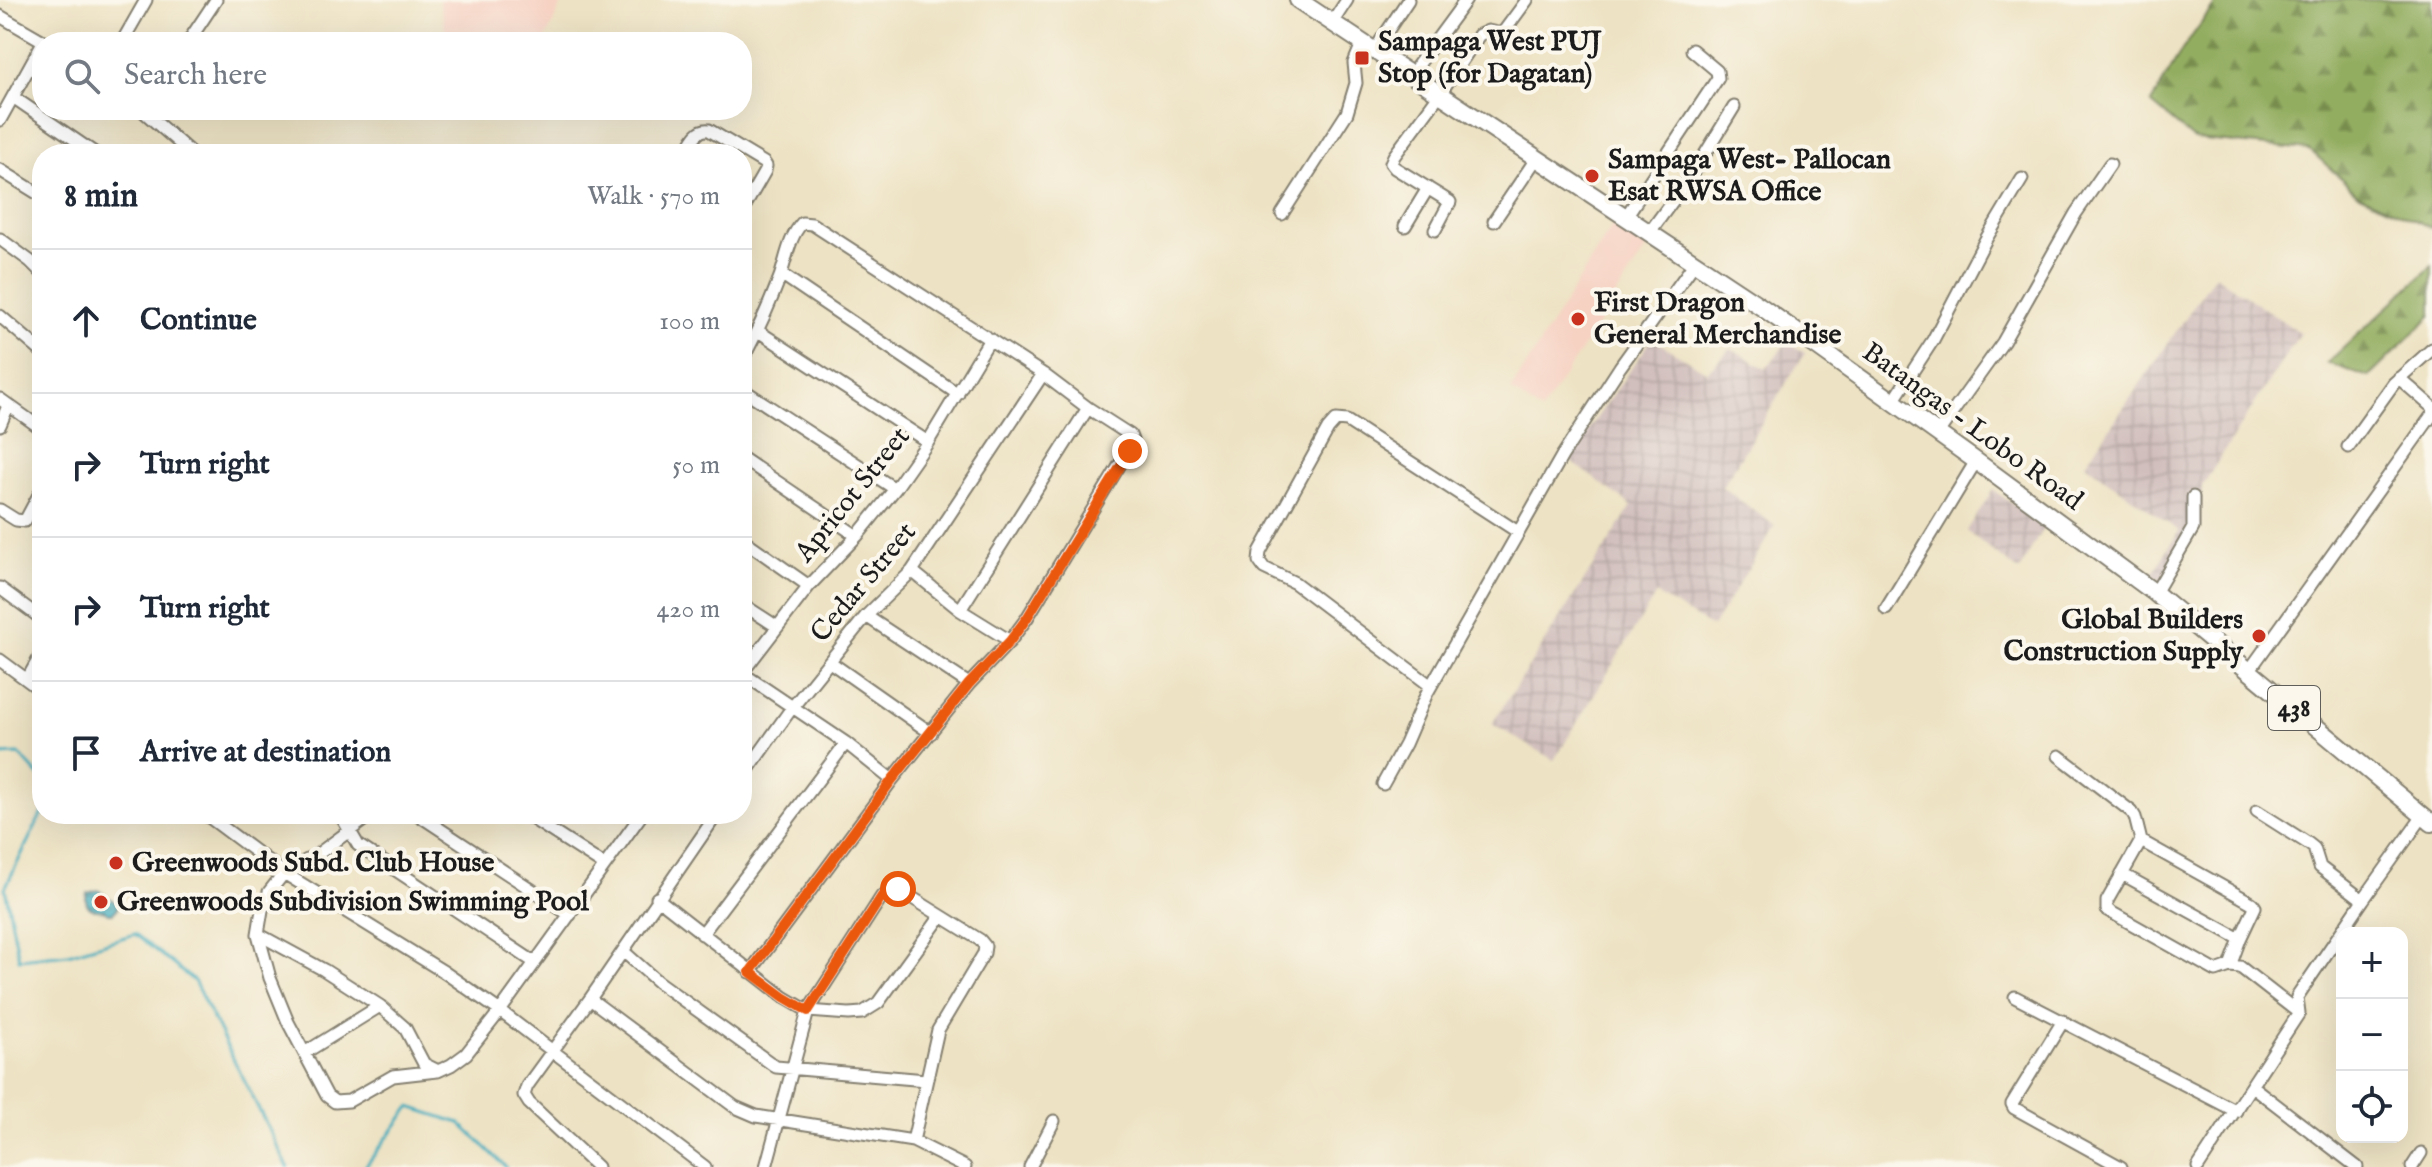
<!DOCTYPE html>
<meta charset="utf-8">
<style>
:root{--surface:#fff;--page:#f2f2f3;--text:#1f2937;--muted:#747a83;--line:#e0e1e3}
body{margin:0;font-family:"IM FELL English",serif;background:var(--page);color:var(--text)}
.controls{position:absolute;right:24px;bottom:24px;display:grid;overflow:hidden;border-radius:16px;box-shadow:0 8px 32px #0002}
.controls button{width:72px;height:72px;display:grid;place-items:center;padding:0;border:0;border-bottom:2px solid var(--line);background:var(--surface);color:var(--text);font:40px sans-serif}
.stop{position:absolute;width:24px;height:24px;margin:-18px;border:6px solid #ea580c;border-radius:50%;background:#fff}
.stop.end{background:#ea580c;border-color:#fff;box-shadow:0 2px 8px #0008}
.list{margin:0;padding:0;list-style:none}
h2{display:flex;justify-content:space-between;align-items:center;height:104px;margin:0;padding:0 32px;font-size:34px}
h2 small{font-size:26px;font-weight:400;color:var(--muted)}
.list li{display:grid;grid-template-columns:52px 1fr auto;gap:24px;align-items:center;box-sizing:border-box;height:144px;padding:0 32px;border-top:2px solid var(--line)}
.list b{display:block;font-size:30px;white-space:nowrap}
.list em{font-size:26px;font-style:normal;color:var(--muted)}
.icon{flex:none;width:44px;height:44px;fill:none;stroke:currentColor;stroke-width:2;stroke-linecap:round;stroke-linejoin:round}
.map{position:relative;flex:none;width:2432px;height:1167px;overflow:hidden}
.search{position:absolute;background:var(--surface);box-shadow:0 8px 32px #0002;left:32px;top:32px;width:720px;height:88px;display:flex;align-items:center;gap:20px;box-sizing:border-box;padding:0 28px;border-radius:32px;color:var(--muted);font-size:30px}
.panel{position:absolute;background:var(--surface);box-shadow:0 8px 32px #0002;left:32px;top:144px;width:720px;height:680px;border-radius:32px}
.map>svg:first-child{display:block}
.built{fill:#f6d2c3}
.industrial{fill:url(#industrial-grid)}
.forest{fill:url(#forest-firs);stroke:#58643e;stroke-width:2}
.water{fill:url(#water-rules);stroke:#2d646c;stroke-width:2}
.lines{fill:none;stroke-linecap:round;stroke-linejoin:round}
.stream{stroke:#3eabbd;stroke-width:3}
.street-casing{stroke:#847f70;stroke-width:15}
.primary-casing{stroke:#847f70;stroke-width:20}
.street{stroke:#fff;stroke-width:11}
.primary{stroke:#fff;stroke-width:16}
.route{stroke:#ea580c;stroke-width:10}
.poi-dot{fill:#c8321e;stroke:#fbf7ec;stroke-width:3}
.labels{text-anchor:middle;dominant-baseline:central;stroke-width:8;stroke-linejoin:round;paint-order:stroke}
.shield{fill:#fbf7ec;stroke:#5f5e5a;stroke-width:2}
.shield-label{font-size:26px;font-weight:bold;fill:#1c1c1c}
.poi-label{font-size:28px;font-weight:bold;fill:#1c1c1c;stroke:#fbf7ec;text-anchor:start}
.street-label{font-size:28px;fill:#1c1c1c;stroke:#fbf7ec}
</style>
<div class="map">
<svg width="2432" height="1167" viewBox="0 0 2432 1167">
<defs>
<pattern id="industrial-grid" width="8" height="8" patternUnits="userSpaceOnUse" patternTransform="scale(2)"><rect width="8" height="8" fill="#d1bfbd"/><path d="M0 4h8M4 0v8" fill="none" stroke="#b3a4a2"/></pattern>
<pattern id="forest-firs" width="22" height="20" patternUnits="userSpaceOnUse" patternTransform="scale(2)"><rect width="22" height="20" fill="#93ad60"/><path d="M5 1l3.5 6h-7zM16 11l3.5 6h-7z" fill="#778c4e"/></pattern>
<pattern id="water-rules" width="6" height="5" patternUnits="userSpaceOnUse" patternTransform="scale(2)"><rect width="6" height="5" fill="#3eabbd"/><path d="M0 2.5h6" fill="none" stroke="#338a99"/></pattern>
</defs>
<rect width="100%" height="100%" fill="#fbf7ec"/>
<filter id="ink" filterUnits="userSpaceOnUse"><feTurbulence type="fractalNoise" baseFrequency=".0125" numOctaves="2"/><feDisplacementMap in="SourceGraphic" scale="16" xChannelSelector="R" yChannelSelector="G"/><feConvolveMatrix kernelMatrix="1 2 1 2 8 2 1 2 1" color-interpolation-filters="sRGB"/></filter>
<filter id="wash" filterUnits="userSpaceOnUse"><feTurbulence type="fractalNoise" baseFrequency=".006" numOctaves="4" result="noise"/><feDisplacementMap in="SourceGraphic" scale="32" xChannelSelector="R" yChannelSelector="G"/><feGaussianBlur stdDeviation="1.8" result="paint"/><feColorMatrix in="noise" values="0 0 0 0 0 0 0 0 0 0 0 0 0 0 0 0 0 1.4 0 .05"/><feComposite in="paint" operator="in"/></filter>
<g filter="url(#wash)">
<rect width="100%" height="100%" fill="#ede2c3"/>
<path class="built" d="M439,0H564L544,42H448Z
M1613,225L1647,248L1541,412L1511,390Z"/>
<path class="industrial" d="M2215,275L2300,333L2202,486L2198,528L2166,585L2152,575L2179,531L2085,464Z
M1652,339L1707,372L1731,348L1766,369L1787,342L1805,353L1722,487L1775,526L1712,627L1656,594L1554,760L1492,724L1632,506L1568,459Z
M1993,490L2044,526L2019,571L1967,531Z"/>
<path class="forest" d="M2218,0H2432V228L2359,195L2310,150L2194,139L2151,103L2182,50Z
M2432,266V315L2369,377L2327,363Z"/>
<path class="water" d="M98,890L118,904L117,909L113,913H108L104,910C92,911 83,907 87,893Z"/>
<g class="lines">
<path class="stream" d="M0,755L19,754L42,779
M42,813L5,888L19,959L68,954L135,934L194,981L288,1167
M365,1167L410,1107L460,1123L506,1167"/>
</g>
</g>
<g filter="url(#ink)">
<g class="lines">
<g class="street-casing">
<path id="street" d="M0,16L45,42
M1332,23L1347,0
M122,42L146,0
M188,42L216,0
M1374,51L1408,0
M1410,76L1466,0
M13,97L96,154
M142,110L192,154
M0,120L42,44
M685,154C691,144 696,128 709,130L764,163L766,166L765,171L742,211
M0,170L42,196
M1282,214L1347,113L1356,83L1354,63L1362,44
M1625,218L1718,78L1717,71L1692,50
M1494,221L1536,159
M1405,226L1428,188
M1435,230L1450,202L1395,168L1391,163L1394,156L1439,95L1479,35L1488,31L1502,34L1527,0
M1649,233L1696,169L1734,107
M0,239L30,261L42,273
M781,274L958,394
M0,316L42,352
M758,331L928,442
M742,360C757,333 769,306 780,277C786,260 789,237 802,223L812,224L1043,374L1088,408L1130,435L1133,443L1027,618L1010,641L969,684L892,780L750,972
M2399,378L2432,407
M742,389L895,489
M0,399L42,429
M1892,403L1933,340L1986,239L2022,179
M0,425L8,406
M1937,434L2003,342L2076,213L2110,164
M2348,447L2394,383L2432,349
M742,458L857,536
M0,510L16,520L25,521L42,489
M742,539L809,586
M912,571L960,610L1010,641
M0,588L42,619
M2155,593L2193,528V497
M742,604L776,626
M1886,609L1976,461
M960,610L1088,408
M866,616L969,684
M0,660L42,691
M830,662L931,733
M2249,671L2432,415
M742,673L809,586L857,536L895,489L928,442L990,339
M742,673L846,743L892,780
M27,680L42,653
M1431,686L1295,583L1264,568L1259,561L1260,552L1328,429L1336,420L1347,421L1518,532
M2059,756L2132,812L2135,817L2141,841L2107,901V910L2216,971L2230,966L2240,967L2299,1013
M742,778L791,709L866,616L912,571L1043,374
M1383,784L1405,744L1427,693L1562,456L1620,367L1694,264
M2257,811L2309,844L2314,848L2320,867L2363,900
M205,814L284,873L444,972L500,1011L705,1167
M340,814L358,845L534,962
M372,814L318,854L284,873L269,892L262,910L258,934L324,970L380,1006L405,1028L424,1064L438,1071L451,1065L466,1054L500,1011L642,814
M417,814L570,915
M525,814L604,865
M2141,841L2252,903L2255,907L2240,939L2230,966
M2122,874L2240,939
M657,898L784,997L808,1011L849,1014L862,1013L878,1003L941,916
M258,934L270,978L288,1022L327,1096L335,1102L349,1101L393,1076L437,1071
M702,934L846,743
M623,951L658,982L776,1067L926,1080
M2015,997L2236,1111
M590,999L735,1107L756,1116L913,1141L965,1167
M2063,1021L2012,1104L2014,1108L2121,1167
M306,1052L380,1006
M2253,1087L2357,1167
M597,1167L529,1103L524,1095L527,1086L590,999L717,814
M766,1167L808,1011L882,896L891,890L898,889L980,940L985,946L984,953L938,1030L913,1141
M1030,1167L1054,1121
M2198,1167L2299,1013L2297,997L2363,900L2423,816
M2412,1167L2421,1153"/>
</g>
<g class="primary-casing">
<path id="primary" d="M1298,0L1763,308L1976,461L2155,593L2432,823"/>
</g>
<use href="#street" class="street"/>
<use href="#primary" class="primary"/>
</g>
</g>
<g class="lines" filter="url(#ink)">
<path class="route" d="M898,889L891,890L882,896L808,1011L784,997L750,972L892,780L969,684L1010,641L1027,618L1130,451"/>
</g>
<g class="poi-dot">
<rect x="1354" y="50" width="16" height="16" rx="4"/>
<circle cx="1592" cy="176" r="8"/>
<circle cx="1578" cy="319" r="8"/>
<circle cx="2259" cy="636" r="8"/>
<circle cx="116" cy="863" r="8"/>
<circle cx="101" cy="902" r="8"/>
</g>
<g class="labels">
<rect class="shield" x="2268" y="686" width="52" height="44" rx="6"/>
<g class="shield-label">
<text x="2294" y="708">438</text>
</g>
<g class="poi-label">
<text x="1378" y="42">Sampaga West PUJ<tspan x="1378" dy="32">Stop (for Dagatan)</tspan></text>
<text x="1608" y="160">Sampaga West- Pallocan<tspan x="1608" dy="32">Esat RWSA Office</tspan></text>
<text x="1594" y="303">First Dragon<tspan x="1594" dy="32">General Merchandise</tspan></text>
<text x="2243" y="620" text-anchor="end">Global Builders<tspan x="2243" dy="32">Construction Supply</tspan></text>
<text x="132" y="863">Greenwoods Subd. Club House</text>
<text x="117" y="902">Greenwoods Subdivision Swimming Pool</text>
</g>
<g class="street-label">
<text transform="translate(1972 427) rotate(36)">Batangas - Lobo Road</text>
<text transform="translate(853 495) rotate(-51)">Apricot Street</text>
<text transform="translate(864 583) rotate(-50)">Cedar Street</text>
</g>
</g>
</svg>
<div class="controls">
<button>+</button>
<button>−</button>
<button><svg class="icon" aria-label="locate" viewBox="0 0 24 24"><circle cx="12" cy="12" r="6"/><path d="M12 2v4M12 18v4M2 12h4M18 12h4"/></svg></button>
</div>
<div class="stop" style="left:898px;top:889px"></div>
<div class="stop end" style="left:1130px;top:451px"></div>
<div class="search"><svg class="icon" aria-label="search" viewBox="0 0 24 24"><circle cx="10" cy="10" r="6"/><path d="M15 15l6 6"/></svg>Search here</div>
<section class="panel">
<h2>8 min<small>Walk · 570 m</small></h2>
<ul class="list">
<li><svg class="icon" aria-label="ahead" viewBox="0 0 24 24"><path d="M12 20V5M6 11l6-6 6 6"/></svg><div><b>Continue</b></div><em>100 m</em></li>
<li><svg class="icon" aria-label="right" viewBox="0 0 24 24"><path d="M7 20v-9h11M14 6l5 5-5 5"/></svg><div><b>Turn right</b></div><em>50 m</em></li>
<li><svg class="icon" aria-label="right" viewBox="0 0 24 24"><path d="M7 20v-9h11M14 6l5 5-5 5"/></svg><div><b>Turn right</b></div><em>420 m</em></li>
<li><svg class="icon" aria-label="arrive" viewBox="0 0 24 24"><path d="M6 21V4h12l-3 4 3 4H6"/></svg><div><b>Arrive at destination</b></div></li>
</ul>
</section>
</div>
